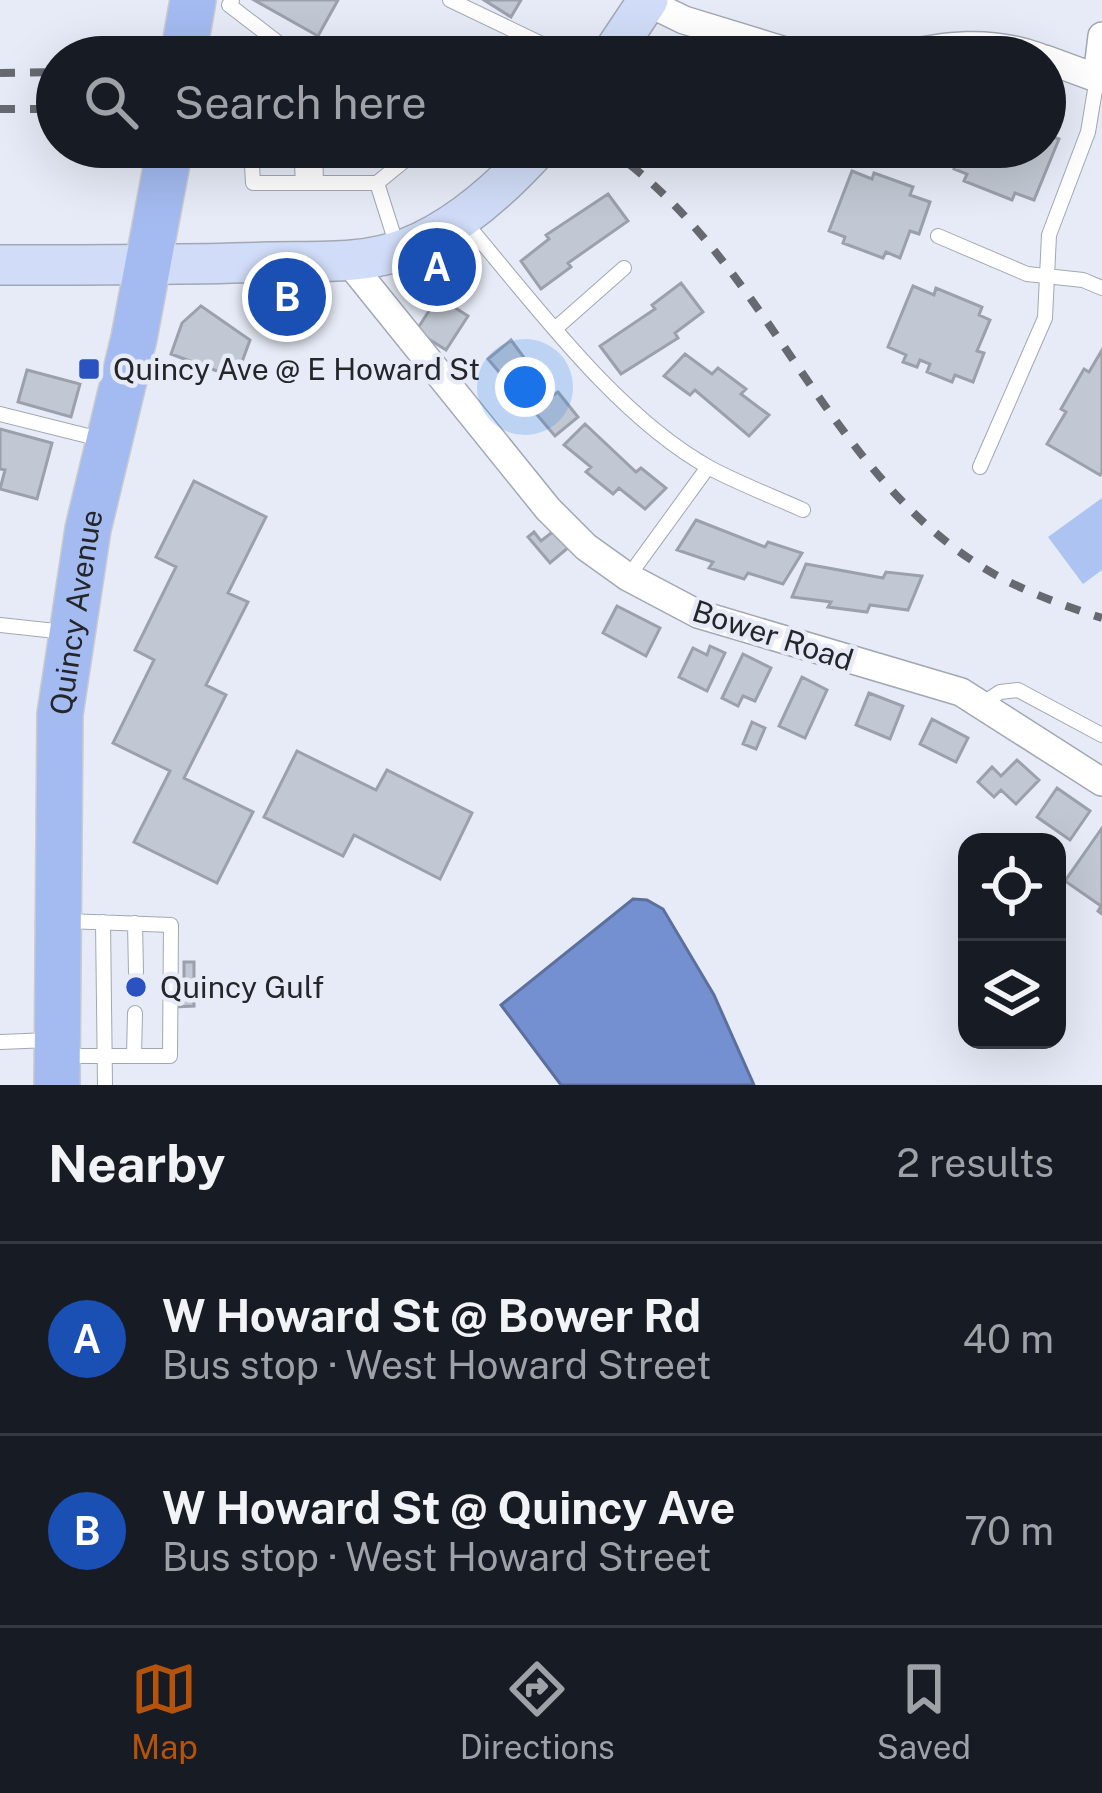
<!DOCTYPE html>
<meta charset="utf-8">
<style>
:root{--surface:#171b24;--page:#20242c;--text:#f1f3f6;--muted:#9ea1a6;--line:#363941;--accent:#b45309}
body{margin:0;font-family:"Public Sans",sans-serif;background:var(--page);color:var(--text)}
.controls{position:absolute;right:36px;bottom:36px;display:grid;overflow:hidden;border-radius:24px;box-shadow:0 12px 48px #0002}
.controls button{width:108px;height:108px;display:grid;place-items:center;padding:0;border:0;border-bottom:3px solid var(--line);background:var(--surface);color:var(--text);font:60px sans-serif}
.you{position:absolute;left:525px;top:387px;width:42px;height:42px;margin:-30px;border:9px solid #fff;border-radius:50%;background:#1a73e8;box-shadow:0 0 0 18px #1a73e833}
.badge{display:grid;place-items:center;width:78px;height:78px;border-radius:50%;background:var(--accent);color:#fff;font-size:39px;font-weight:700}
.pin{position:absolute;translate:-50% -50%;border:6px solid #fff;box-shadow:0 3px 12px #0006}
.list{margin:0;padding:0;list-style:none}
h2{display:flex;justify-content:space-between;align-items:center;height:156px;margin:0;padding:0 48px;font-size:51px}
h2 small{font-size:39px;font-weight:400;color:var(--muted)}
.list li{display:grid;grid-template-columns:78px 1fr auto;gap:36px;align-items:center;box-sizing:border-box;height:192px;padding:0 48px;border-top:3px solid var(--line)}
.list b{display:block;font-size:45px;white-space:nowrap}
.list p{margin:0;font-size:39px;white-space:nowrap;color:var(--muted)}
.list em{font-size:39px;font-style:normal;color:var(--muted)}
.icon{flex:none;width:66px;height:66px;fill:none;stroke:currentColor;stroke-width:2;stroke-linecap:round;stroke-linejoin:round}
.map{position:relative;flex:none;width:1102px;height:1085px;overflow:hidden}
.search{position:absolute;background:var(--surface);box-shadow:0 12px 48px #0002;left:36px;right:36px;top:36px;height:132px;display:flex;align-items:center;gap:30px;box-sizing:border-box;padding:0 42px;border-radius:66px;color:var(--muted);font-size:45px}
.sheet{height:540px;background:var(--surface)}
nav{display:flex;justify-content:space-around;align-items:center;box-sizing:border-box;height:168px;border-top:3px solid var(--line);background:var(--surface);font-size:33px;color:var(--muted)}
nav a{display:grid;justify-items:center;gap:6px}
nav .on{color:var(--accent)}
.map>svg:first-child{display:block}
.green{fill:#adc3f2}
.water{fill:#7490d0;stroke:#5c709e;stroke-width:3}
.building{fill:#c2c8d3;stroke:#9ba0ab;stroke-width:3}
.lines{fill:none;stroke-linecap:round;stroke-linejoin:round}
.lane-casing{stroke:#a2a8b3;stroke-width:16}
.street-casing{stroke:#a2a8b3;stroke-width:30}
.secondary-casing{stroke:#a2a8b3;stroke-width:42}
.primary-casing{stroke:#cacbcc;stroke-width:48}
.lane{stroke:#fff;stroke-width:14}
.street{stroke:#fff;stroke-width:27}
.secondary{stroke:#d1ddf8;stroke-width:39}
.primary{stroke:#a4bbf1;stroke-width:45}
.rail{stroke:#66696f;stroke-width:8;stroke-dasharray:15 15;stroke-linecap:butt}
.poi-dot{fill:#2b52c1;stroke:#e6ebf7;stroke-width:4.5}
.labels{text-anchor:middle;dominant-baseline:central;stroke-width:9;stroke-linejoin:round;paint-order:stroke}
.poi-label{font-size:30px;fill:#24262a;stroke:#e6ebf7;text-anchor:start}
.street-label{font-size:30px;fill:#24262a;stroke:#e6ebf7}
</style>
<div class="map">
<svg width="1102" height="1085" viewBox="0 0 1102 1085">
<rect width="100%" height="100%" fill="#e6ebf7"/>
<path class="green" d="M1102,498V570L1083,584L1048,537Z"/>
<path class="water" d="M633,899L647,900L663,909L714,995L754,1085H561L501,1005Z"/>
<path class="building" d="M254,0H338L318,36Z
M484,0H521L511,17Z
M1045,134L1059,139L1034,200L1015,193L1012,200L964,181L967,174L954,169L963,147H1045Z
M330,147H384V155L330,157Z
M852,171L872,179L874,173L913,187L910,195L930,202L919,234L910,231L900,258L886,252L883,258L843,243L845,237L829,231Z
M608,194L628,221L568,263L571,267L541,289L521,261L549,239L546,235Z
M681,283L703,312L675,333L678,338L621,374L600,346L655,309L652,305Z
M913,286L934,295L936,288L982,307L979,315L990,320L977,351L984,353L973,382L955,375L952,382L927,372L930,364L920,360L917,367L903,362L906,355L888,347Z
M438,297L468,316L446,350L416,331Z
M201,306L250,340L236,378L171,354L182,323Z
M511,340L552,396L558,392L578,417L555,436L533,410L527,415L505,389L510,385L488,359Z
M1102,350V472L1100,475L1047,444L1066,412L1061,409L1084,369L1089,372Z
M685,354L712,374L718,368L746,389L741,394L769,415L749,436L695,390L690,395L664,376Z
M27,370L80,384L71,417L18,402Z
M585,424L636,472L641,468L666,488L645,509L619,488L613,494L586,472L591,467L564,445Z
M0,429L52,443L37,499L0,489L5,470L0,469Z
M194,481L266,517L228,593L248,602L206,685L226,695L184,778L253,812L217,883L134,842L170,771L113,743L154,660L135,650L176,567L156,557Z
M696,520L765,547L768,542L802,553L783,584L748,573L744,579L709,568L713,562L677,550Z
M555,530L569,547L550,563L528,537L534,532L541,541Z
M806,564L883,578L886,572L922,576L908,610L870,605L867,612L828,607L831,602L792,597Z
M617,606L660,628L646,656L603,633Z
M710,646L725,653L707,691L679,677L693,648L707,655Z
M743,654L771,668L755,701L743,696L738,706L722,698Z
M802,677L827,690L805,738L779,726Z
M869,693L903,706L890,739L856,725Z
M932,719L968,738L956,762L920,744Z
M752,722L765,728L756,749L743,744Z
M297,751L376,790L387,770L472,813L440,879L354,835L343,856L264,817Z
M1017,760L1039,780L1016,804L1001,790L994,797L978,782L992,767L1001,776Z
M1057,788L1090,811L1070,840L1037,817Z
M1102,828V914L1098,911L1101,906L1065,881Z
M184,962H194V1006L175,1007V981H184Z"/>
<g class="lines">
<g class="lane-casing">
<path id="lane" d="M232,0L229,5L285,48
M450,0L569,57
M251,147L253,183H377L421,147
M301,147L303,183
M315,147L316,183
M476,147L520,160
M377,183L397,246
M464,221C534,303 616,416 710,468C740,484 772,496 803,510
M938,236L1027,274L1083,280L1102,288
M556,328L624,268
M0,414L104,440
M980,467L1045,318L1049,235L1088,132L1097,78
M628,577L708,467
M0,625L65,632
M982,704L1000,692L1018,690L1102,735
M103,922L105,1085
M135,923L136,972
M0,1042L49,1040
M63,1056H170L171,925L66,921
M134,1056L135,1013"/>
</g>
<g class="street-casing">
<path id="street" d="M647,2L684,20L805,57
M893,57C944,45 989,39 1039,57
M1045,59L1102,80
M1097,78L1102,36
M348,261L548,509L586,547L628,577L698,614L961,692L1102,782"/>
</g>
<g class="secondary-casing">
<path id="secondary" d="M610,57L648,0
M0,265C90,265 179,265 269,262C315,261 364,265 407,248C458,228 503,187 539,147"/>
</g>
<g class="primary-casing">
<g id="primary">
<path d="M183,57L193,0"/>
<path id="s1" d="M57,1085L60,714L88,529L134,338L170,147"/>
</g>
</g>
<use href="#lane" class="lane"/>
<use href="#street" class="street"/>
<use href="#secondary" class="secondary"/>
<use href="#primary" class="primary"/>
<path class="rail" d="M0,73L57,72
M0,109H57
M606,147C763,254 820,462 976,563C1014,588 1059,604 1102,618"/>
</g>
<g class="poi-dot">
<rect x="77" y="357" width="24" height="24" rx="6"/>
<circle cx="136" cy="987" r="12"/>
</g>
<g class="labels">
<g class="poi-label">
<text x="113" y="369">Quincy Ave @ E Howard St</text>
<text x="160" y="987">Quincy Gulf</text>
</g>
<g class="street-label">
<text stroke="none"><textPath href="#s1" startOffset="474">Quincy Avenue</textPath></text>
<text transform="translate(773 635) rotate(18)">Bower Road</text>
</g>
</g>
</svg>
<div class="controls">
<button><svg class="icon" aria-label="locate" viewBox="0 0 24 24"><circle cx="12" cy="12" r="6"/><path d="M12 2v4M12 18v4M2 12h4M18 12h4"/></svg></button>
<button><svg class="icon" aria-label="layers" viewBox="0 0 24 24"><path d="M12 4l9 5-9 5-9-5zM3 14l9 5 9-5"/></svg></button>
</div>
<div class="you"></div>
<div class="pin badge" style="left:437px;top:267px;background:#1a4fb4">A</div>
<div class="pin badge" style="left:287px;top:297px;background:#1a4fb4">B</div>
<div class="search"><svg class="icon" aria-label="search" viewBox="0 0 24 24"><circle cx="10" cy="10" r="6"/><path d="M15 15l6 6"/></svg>Search here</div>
</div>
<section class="sheet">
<h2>Nearby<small>2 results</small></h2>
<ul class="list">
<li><span class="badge" style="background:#1a4fb4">A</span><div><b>W Howard St @ Bower Rd</b><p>Bus stop · West Howard Street</p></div><em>40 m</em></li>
<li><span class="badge" style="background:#1a4fb4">B</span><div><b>W Howard St @ Quincy Ave</b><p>Bus stop · West Howard Street</p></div><em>70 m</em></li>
</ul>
</section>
<nav>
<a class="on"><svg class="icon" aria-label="map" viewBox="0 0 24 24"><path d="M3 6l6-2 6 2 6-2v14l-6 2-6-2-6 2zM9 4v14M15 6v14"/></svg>Map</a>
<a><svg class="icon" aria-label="directions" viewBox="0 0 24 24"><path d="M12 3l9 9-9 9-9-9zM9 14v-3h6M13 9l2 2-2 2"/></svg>Directions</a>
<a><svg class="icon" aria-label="saved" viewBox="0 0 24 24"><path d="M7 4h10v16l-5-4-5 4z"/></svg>Saved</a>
</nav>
